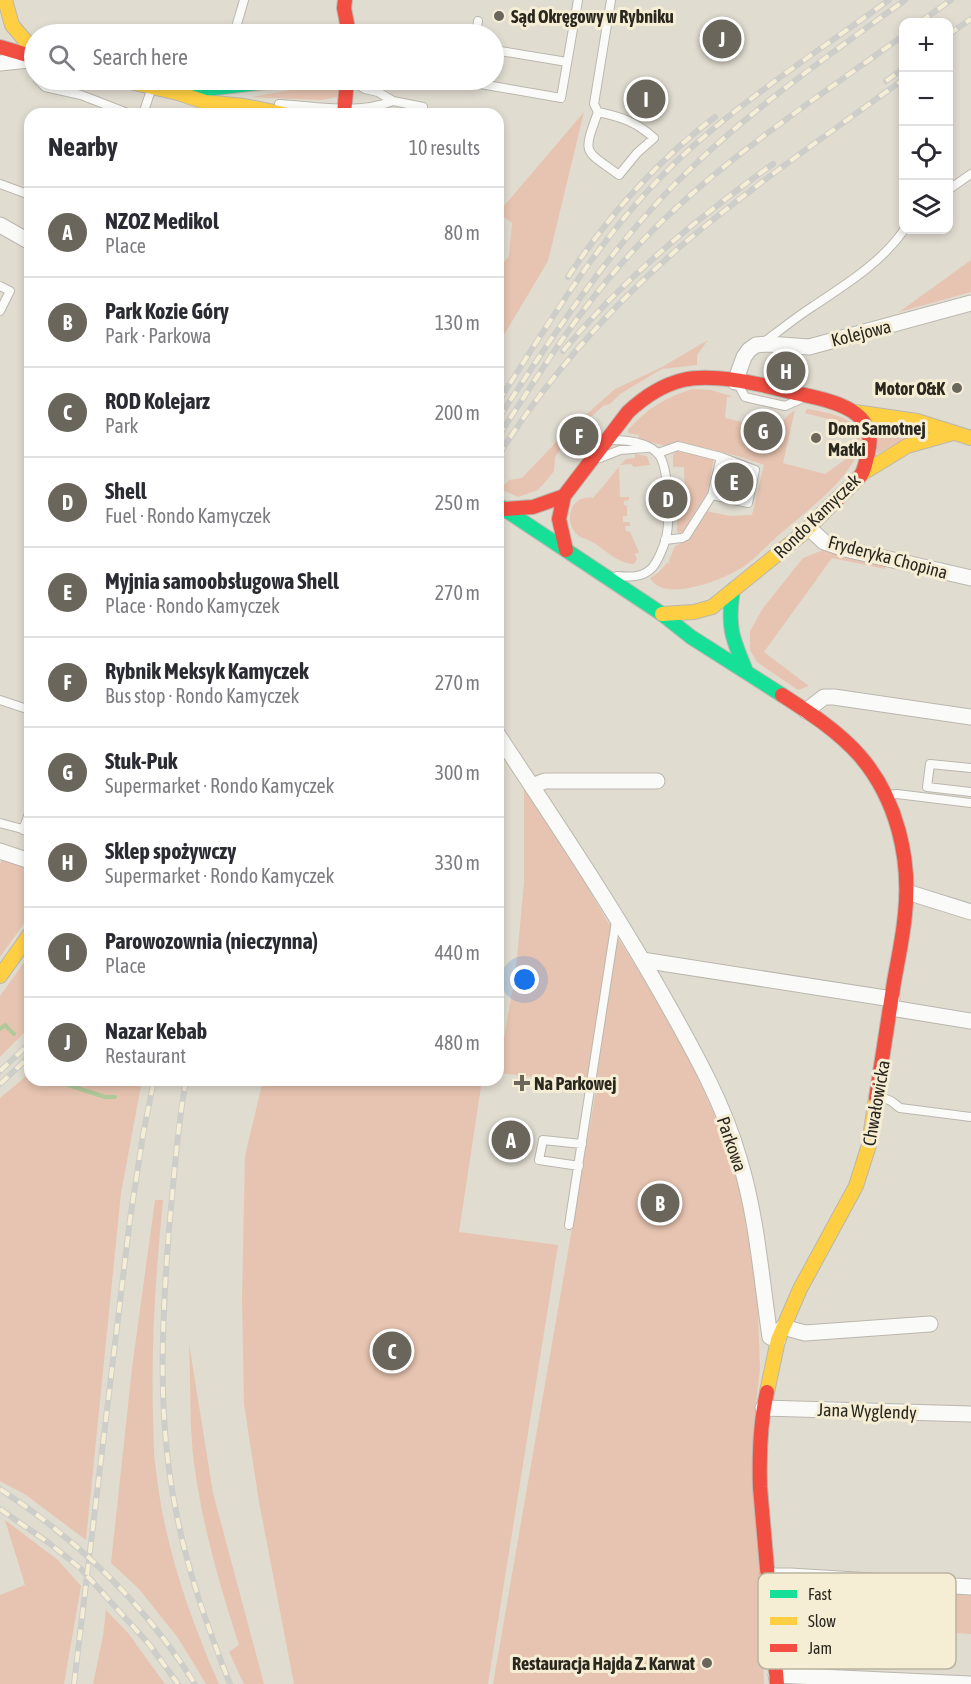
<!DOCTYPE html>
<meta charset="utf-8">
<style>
:root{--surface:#fff;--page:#f7f7f7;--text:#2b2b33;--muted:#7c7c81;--line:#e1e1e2;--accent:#6a665c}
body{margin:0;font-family:"Asap Condensed",sans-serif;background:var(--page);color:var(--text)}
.controls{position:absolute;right:18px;top:18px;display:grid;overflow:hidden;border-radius:12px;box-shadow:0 3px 9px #0003}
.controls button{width:54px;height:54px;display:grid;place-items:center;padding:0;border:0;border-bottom:2px solid var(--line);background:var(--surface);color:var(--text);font:30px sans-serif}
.you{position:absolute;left:525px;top:980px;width:21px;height:21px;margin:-15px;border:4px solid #fff;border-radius:50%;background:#1a73e8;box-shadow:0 0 0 9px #1a73e833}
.badge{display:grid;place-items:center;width:39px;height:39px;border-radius:50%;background:var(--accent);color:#fff;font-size:20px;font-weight:700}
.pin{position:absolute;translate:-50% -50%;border:3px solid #fff;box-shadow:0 2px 6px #0006}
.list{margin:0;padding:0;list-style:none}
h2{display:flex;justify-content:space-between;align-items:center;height:78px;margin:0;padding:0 24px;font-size:26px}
h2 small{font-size:20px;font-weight:400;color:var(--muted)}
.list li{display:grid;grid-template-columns:39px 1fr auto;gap:18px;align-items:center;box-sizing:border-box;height:90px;padding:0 24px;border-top:2px solid var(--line)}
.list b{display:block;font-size:22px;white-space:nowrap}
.list p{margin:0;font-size:20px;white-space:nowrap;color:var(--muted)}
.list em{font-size:20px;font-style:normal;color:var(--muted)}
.icon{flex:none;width:33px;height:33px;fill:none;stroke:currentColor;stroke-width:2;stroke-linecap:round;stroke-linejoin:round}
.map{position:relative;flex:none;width:971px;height:1684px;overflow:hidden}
.search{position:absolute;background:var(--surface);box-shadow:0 3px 9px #0003;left:24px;top:24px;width:480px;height:66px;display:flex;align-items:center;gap:15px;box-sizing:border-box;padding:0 21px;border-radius:33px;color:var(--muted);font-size:22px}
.panel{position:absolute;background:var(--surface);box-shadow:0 3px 9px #0003;left:24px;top:108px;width:480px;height:978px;border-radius:18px}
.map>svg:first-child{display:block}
.green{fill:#e7c4b1}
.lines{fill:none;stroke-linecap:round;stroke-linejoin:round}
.stream{stroke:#afca9a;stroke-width:4}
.lane-casing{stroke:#bbb7ae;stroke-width:10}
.street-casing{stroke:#bbb7ae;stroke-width:17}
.fast-casing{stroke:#bbb7ae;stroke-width:16}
.slow-casing{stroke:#bbb7ae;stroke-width:16}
.jam-casing{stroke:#bbb7ae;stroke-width:16}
.lane{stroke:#fafaf8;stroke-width:8}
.street{stroke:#fafaf8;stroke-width:15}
.fast{stroke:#16e098;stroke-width:14}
.slow{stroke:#ffcf43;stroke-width:14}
.jam{stroke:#f24e42;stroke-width:14}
.rail-casing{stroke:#cdcdc9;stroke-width:6}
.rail{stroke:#f6edd5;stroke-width:4;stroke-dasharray:11;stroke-linecap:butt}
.poi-dot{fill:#6a665c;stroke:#f6edd5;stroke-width:2}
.labels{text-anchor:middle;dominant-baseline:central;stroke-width:6;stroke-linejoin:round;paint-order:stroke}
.poi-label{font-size:18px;font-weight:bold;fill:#2a271e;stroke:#f6edd5;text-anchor:start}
.street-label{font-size:18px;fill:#2a271e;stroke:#f6edd5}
.key{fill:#f6edd5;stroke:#b9b29e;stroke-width:1.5}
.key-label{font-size:16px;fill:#2a271e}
</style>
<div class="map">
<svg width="971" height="1684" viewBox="0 0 971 1684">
<rect width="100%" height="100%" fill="#e1dcd0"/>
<path class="green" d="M323,80H340L337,97L320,100L251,97L297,89Z
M584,112L548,261L498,345V270L509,256L512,223L498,213Z
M971,260V292L899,312Z
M708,340L697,355V365L662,369L620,394L610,404L603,406L569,437L555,457L554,471L547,480L538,490L518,497L500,489L509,480L522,478L564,434L615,389L662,367Z
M693,389L711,390L731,396V397H727L725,418L751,424L748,437L774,443C780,428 781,419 795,410L783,463L825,474L854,453L856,438L847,424L805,413L807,409C823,412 852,415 859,433C863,445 856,458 850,467C832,493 804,513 780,534C768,544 756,558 743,567C725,579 664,604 650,578L659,572L668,562L670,566L669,560L675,546L687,540L706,511L730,516L752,515L764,465L742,457L678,442L666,446L638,439L639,435L628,433V430C645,410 667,396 693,389Z
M877,425L912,432L916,433L877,454Z
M677,451L714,458L707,493L682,534L677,532V499L685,496L684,467H673V455Z
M635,454L647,456L650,465L634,467L631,464L620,465L626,459L635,458Z
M619,467L620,497H629V500L624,501V505L627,506V516H623V522H630V526H625L626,531L630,532L639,552L635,554L637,559L634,564C616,564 604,547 588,540C587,539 581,538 579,536C562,523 570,494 593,498Z
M823,550L885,564V569L832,558L764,652L809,686L798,690L757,662L750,650V631L763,608L803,558Z
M524,790L532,791L606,919L681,1038L736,1164L757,1288L760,1369L753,1431L764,1684H493L597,1084L498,1073L516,969L524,882Z
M3,857L30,863V915L0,957V864Z
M30,954V1027L0,1057V996Z
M30,1073V1080H142L121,1193L86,1540L26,1495L0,1481V1098Z
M263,1080H482L459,1232L558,1245L488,1684H294L259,1502L244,1404L242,1298L245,1156Z
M155,1200H163C156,1271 151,1343 153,1415C154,1433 153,1452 156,1470C164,1544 189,1616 219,1684H206L178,1638L139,1589L111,1563L132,1368Z
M189,1343L213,1493L264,1684H244L229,1652L239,1645C220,1586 202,1525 194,1463C189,1424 191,1383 189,1343Z
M5,1520L58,1560L81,1586L64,1684H0V1595L25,1585Z
M910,1588L971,1592V1634L898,1630L899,1592Z
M106,1610L128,1633L165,1684H93L103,1636Z"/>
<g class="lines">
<path class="stream" d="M0,1029L5,1025L14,1034
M59,1080L62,1083L105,1097H115"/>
<g class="lane-casing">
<path id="lane" d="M551,16L575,20
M234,34L244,0
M476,34L478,21
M494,50L567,62
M38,80L45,87L81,95L130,114
M350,80L365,89L378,92L393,101L423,107L421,114
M469,80V82L561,98L578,0
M279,104C315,106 358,115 393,101
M598,112C582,156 584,149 619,175L637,153L654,138C636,122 622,117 598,112L594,104L611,0
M143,114L151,90
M0,184L30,195
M948,190L971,174
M0,286L10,291L0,311
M763,343C779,331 795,318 812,307C845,285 881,263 904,230
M739,386L745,397L785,406L799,400
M611,440C625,440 649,442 659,455C669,468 670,522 666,538C664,546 658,561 652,568C642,578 630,577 617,576
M658,453L678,446L721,457L712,495L686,536L682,538L665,540
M600,458L620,450L646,448
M712,495L748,503L755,470L721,457
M723,497L731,461
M737,501L745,467
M0,700L30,710
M971,768L930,764L927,787L971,792
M889,795L897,794L971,803
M0,823L30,831
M23,830L30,811
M879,1096L891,1101L900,1108L971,1117
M579,1166L539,1160L543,1140L582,1144
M569,1225L616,921"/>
</g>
<g class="street-casing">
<path id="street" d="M0,63L29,60
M0,225L30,242
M735,382L744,357L749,350L756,345L768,344L809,347L971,303
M809,528L824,542L845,549L971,578
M806,711L824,697H834L971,717
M498,735C557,824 616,912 668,1005C695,1053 724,1105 739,1158C757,1216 761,1277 770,1337L778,1340
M532,786L545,781H657
M0,851L30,861
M907,892L971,912
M642,960L892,999
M891,1008L971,1021
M783,1327L805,1333L930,1324
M763,1408L971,1414
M767,1576H790L971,1587
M776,1675L970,1684"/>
</g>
<g class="fast-casing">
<path id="fast" d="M189,91L284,80
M498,505L662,614L691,637L782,695
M733,590C727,626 732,638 746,671"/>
</g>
<g class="slow-casing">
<path id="slow" d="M5,0L12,25L34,51
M122,80L178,93L205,102L244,106L284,114
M855,412L917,421L971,438
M863,473L907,446L953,433
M662,614L694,612L712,607L801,535L829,507
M0,976L30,934
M767,1392L778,1340L800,1289L856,1186L869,1145L876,1098"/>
</g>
<g class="jam-casing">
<path id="jam" d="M345,0L344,8L349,34
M0,47L34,57
M344,114L347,80
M505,509L533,507L564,496
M566,550L559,519L564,496L628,412C643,398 662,385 683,380C713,373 761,384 791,392C824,400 880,406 868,453C866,460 865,469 861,475C852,486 839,497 829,507
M782,695C810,713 838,731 860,756C897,799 911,859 905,914C903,937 898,959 894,982C888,1021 882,1059 876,1098
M767,1392C760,1423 759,1455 760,1487L777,1684"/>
</g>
<use href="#lane" class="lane"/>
<use href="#street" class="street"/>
<use href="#fast" class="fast"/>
<use href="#slow" class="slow"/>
<use href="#jam" class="jam"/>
<g class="rail-casing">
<path id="rail" d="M920,22L951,0
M948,35L971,19
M886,81L904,68
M568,277C608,216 657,161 715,117
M563,351C625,277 695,220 773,164
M498,402C548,325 594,246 658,180C723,112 813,55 889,0
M498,419C552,337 605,255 675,184C744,114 825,58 905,0
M498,437C537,377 574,317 622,263C702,172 806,106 904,35
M498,456C549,375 615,302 688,240C757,183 831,132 904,79
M0,1071L30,1043
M186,1080C177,1129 174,1179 169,1229C162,1322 157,1414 175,1506C186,1567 207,1626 230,1684
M0,1084L30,1056
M0,1489C79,1541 145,1604 195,1684
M0,1509L49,1543L80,1568L149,1644L178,1684
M74,1684L130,1219L143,1135L154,1080"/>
</g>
<use href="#rail" class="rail"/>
</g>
<g class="poi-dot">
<circle cx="499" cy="16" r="6"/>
<circle cx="957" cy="388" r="6"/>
<circle cx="816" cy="438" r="6"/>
<path d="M519 1074h6v6h6v6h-6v6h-6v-6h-6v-6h6z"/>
<circle cx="707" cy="1663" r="6"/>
</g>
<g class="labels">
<g class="poi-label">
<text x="511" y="16">Sąd Okręgowy w Rybniku</text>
<text x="945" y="388" text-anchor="end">Motor O&amp;K</text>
<text x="828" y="428">Dom Samotnej<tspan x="828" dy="21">Matki</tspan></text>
<text x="534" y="1083">Na Parkowej</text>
<text x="695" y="1663" text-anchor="end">Restauracja Hajda Z. Karwat</text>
</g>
<g class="street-label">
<text transform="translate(861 333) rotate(-14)">Kolejowa</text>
<text transform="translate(817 516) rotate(-44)">Rondo Kamyczek</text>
<text transform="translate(888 557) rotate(15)">Fryderyka Chopina</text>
<text transform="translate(876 1103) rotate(-80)">Chwałowicka</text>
<text transform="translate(732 1144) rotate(71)">Parkowa</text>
<text transform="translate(867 1411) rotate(2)">Jana Wyglendy</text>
</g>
</g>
<rect x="758" y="1573" width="198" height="96" rx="9" class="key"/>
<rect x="770" y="1590" width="27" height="8" fill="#16e098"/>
<rect x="770" y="1617" width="27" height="8" fill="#ffcf43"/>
<rect x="770" y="1644" width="27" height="8" fill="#f24e42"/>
<g class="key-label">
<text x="808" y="1600">Fast</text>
<text x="808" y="1627">Slow</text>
<text x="808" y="1654">Jam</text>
</g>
</svg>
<div class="controls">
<button>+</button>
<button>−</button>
<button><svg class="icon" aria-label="locate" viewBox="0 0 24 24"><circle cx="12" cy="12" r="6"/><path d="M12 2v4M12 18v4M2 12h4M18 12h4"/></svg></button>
<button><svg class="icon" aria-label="layers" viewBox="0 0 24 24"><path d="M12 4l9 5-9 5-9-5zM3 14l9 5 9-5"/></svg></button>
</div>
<div class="you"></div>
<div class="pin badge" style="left:511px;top:1140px">A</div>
<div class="pin badge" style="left:660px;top:1203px">B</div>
<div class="pin badge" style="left:392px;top:1351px">C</div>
<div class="pin badge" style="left:668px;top:499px">D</div>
<div class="pin badge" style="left:734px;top:482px">E</div>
<div class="pin badge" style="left:579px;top:436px">F</div>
<div class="pin badge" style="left:763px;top:431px">G</div>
<div class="pin badge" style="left:786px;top:371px">H</div>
<div class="pin badge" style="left:646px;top:99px">I</div>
<div class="pin badge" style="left:722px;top:39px">J</div>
<div class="search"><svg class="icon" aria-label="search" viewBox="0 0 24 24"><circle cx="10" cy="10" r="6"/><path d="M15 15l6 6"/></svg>Search here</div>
<section class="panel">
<h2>Nearby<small>10 results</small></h2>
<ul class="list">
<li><span class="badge">A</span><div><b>NZOZ Medikol</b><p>Place</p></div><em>80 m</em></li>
<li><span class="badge">B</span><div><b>Park Kozie Góry</b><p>Park · Parkowa</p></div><em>130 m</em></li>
<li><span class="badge">C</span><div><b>ROD Kolejarz</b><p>Park</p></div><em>200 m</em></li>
<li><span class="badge">D</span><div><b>Shell</b><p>Fuel · Rondo Kamyczek</p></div><em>250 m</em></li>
<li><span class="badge">E</span><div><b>Myjnia samoobsługowa Shell</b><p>Place · Rondo Kamyczek</p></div><em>270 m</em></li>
<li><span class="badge">F</span><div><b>Rybnik Meksyk Kamyczek</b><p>Bus stop · Rondo Kamyczek</p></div><em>270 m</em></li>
<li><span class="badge">G</span><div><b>Stuk-Puk</b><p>Supermarket · Rondo Kamyczek</p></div><em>300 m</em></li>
<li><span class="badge">H</span><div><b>Sklep spożywczy</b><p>Supermarket · Rondo Kamyczek</p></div><em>330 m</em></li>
<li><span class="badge">I</span><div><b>Parowozownia (nieczynna)</b><p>Place</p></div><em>440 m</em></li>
<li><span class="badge">J</span><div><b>Nazar Kebab</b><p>Restaurant</p></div><em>480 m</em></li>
</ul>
</section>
</div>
